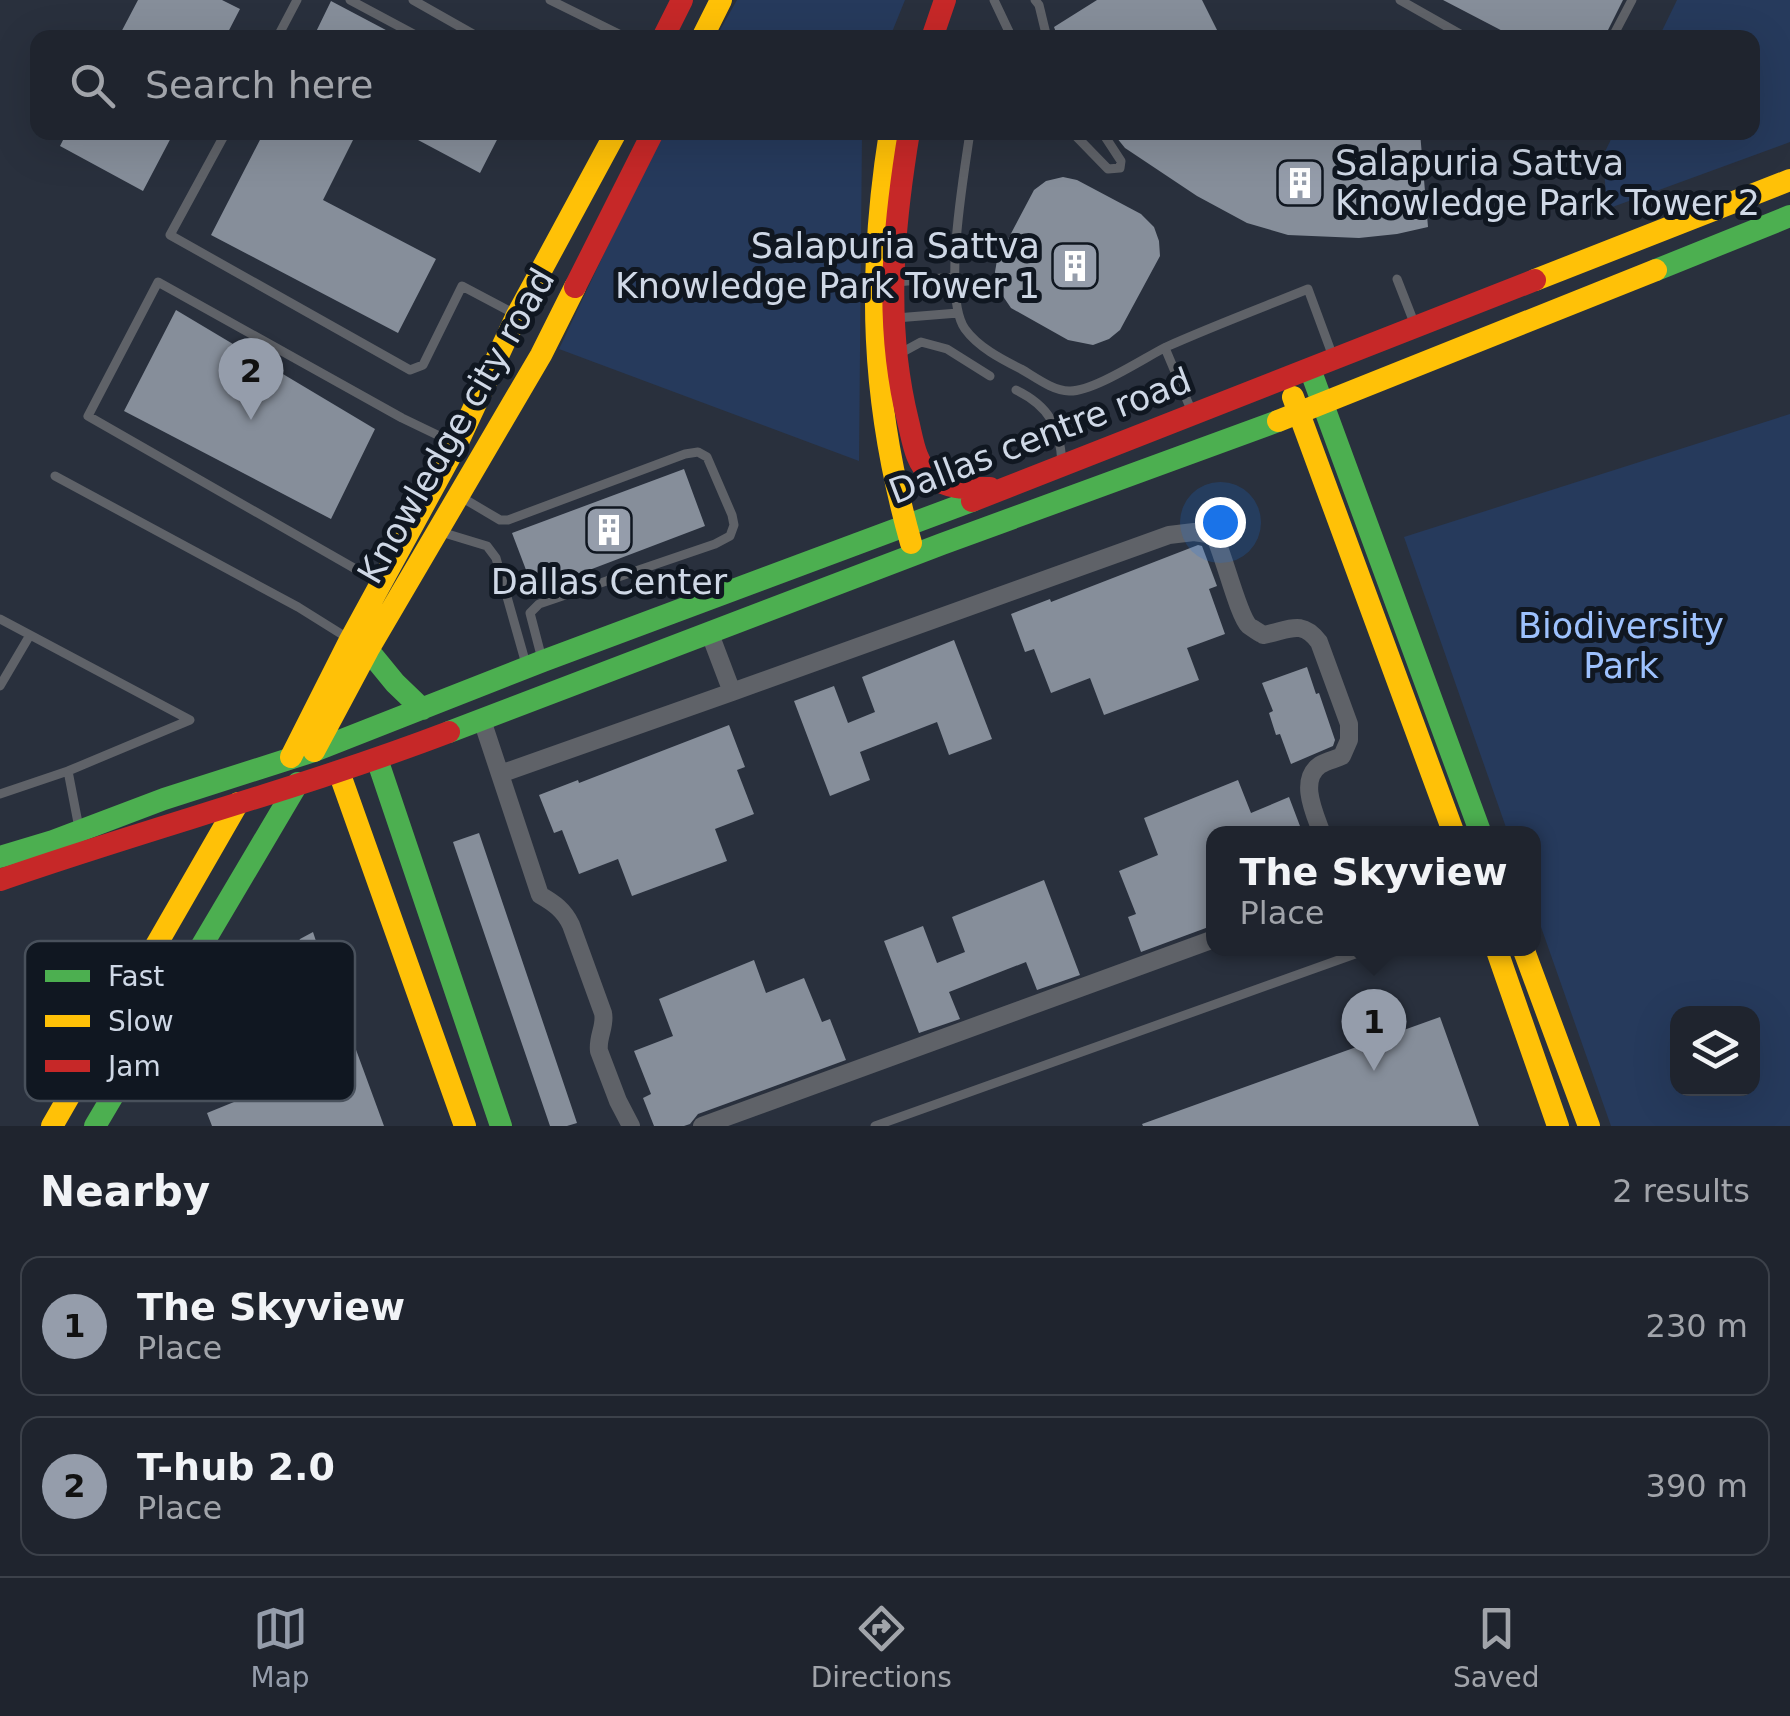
<!DOCTYPE html>
<style>
:root{--surface:#1f242e;--page:#272c36;--text:#f1f3f6;--muted:#a1a4aa;--line:#3c414a;--accent:#959dab}
body{margin:0;font-family:"DejaVu Sans",sans-serif;background:var(--page);color:var(--text)}
.controls{position:absolute;right:30px;bottom:30px;display:grid;overflow:hidden;border-radius:20px;box-shadow:0 10px 40px #0002}
.controls button{width:90px;height:90px;display:grid;place-items:center;padding:0;border:0;border-bottom:2px solid var(--line);background:var(--surface);color:var(--text);font:50px sans-serif}
.you{position:absolute;left:1220px;top:522px;width:35px;height:35px;margin:-25px;border:8px solid #fff;border-radius:50%;background:#1a73e8;box-shadow:0 0 0 15px #1a73e833}
.badge{display:grid;place-items:center;width:65px;height:65px;border-radius:50%;background:var(--accent);color:#111;font-size:32px;font-weight:700}
.pin{position:absolute;translate:-50% -82px;filter:drop-shadow(0 2px 5px #0008)}
.pin::after{content:'';position:absolute;top:52px;width:35px;height:30px;background:inherit;clip-path:polygon(0 0,100% 0,50% 100%)}
.popup{position:absolute;left:1206px;top:826px;width:335px;height:130px;box-sizing:border-box;display:grid;place-content:center;border-radius:20px;background:var(--surface);filter:drop-shadow(0 2px 8px #0005);font-size:32px;white-space:nowrap;color:var(--muted)}
.popup b{font-size:38px;color:var(--text)}
.popup::after{content:'';position:absolute;left:50%;top:100%;margin-left:-20px;border:20px solid transparent;border-top-color:var(--surface)}
.list{margin:0;padding:0;list-style:none}
h2{display:flex;justify-content:space-between;align-items:center;height:130px;margin:0;padding:0 40px;font-size:42px}
h2 small{font-size:32px;font-weight:400;color:var(--muted)}
.list li{display:grid;grid-template-columns:65px 1fr auto;gap:30px;align-items:center;box-sizing:border-box;height:140px;margin:0 20px 20px;padding:0 20px;border:2px solid var(--line);border-radius:20px}
.list b{display:block;font-size:38px;white-space:nowrap}
.list p{margin:0;font-size:32px;white-space:nowrap;color:var(--muted)}
.list em{font-size:32px;font-style:normal;color:var(--muted)}
.icon{flex:none;width:55px;height:55px;fill:none;stroke:currentColor;stroke-width:2;stroke-linecap:round;stroke-linejoin:round}
.map{position:relative;flex:none;width:1790px;height:1126px;overflow:hidden}
.search{position:absolute;background:var(--surface);box-shadow:0 10px 40px #0002;left:30px;right:30px;top:30px;height:110px;display:flex;align-items:center;gap:25px;box-sizing:border-box;padding:0 35px;border-radius:20px;color:var(--muted);font-size:38px}
.sheet{height:450px;background:var(--surface)}
nav{display:flex;justify-content:space-around;align-items:center;box-sizing:border-box;height:140px;border-top:2px solid var(--line);background:var(--surface);font-size:28px;color:var(--muted)}
nav a{display:grid;justify-items:center;gap:5px}
nav .on{color:var(--accent)}
.map>svg:first-child{display:block}
.green{fill:#263a5c;fill-rule:evenodd}
.building{fill:#868e9a}
.lines{fill:none;stroke-linecap:round;stroke-linejoin:round}
.lane{stroke:#5f6268;stroke-width:9}
.street{stroke:#5f6268;stroke-width:18}
.fast{stroke:#4caf50;stroke-width:22}
.slow{stroke:#ffc107;stroke-width:22}
.jam{stroke:#c62828;stroke-width:22}
.labels{text-anchor:middle;dominant-baseline:central;stroke-width:10;stroke-linejoin:round;paint-order:stroke}
.poi-label{font-size:35px;fill:#cfd8e6;stroke:#101721;text-anchor:start}
.street-label{font-size:35px;fill:#cfd8e6;stroke:#101721}
.park-label{font-size:35px;fill:#9dc1fd;stroke:#101721}
.key{fill:#101721;stroke:#49515c;stroke-width:2.5}
.key-label{font-size:28px;fill:#cfd8e6}
</style>
<div class="map">
<svg width="1790" height="1126" viewBox="0 0 1790 1126">
<rect width="100%" height="100%" fill="#29303d"/>
<path class="green" d="M737,0H905L890,37H716Z
M1677,0H1790V142L1607,209L1603,156L1614,133L1752,132V38L1659,37Z
M664,133H862L859,461L559,349L645,167Z
M1790,414V1126H1611L1534,907V834L1508,833L1404,537ZM1678,1014H1752V1088H1678Z"/>
<path class="building" d="M138,0H222L240,9L225,38H118Z
M1097,0H1202L1221,38H1058L1054,27Z
M1443,0H1623L1604,38H1516Z
M331,1L401,38H313Z
M67,132H174L143,191L60,146Z
M264,132H357L323,200L436,259L398,333L211,235Z
M403,132H501L480,173Z
M1112,132H1420L1428,227L1397,234L1359,238L1288,235L1247,223L1197,196L1125,148Z
M1063,177L1077,180L1141,214L1154,227L1159,241L1160,256L1120,330L1109,339L1093,345L1068,340L1011,308L998,289L995,272L997,260L1034,190L1046,181Z
M176,310L375,429L331,519L124,411Z
M684,469L705,526L534,591L512,533Z
M1198,545L1202,546L1217,586L1209,589L1225,634L1187,648L1199,680L1104,715L1090,678L1051,693L1034,649L1025,652L1011,614L1050,599L1051,602Z
M954,640L992,739L949,755L937,722L860,752L870,780L830,796L794,701L834,686L848,723L875,712L862,677Z
M1307,667L1316,694L1319,693L1335,740L1333,746L1291,764L1280,734L1276,735L1269,713L1273,711L1262,683Z
M729,725L745,767L737,770L754,814L715,829L727,861L632,896L618,859L579,874L562,830L554,833L539,795L578,780L579,783Z
M1238,780L1251,813L1289,797L1303,834H1214V925L1141,952L1128,917L1136,914L1119,871L1158,855L1144,818Z
M479,833L577,1123L567,1126H550L453,842Z
M1044,880L1080,975L1037,990L1026,962L949,992L960,1019L919,1033L884,941L923,926L937,963L965,952L952,917Z
M313,932L340,1014L256,1045L249,1026L300,939Z
M754,960L766,993L804,978L822,1022L830,1019L846,1060L698,1114L690,1124L684,1126H654L643,1098L651,1094L634,1051L673,1036L659,999Z
M1440,1017L1479,1126H1143L1142,1124Z
M355,1047L384,1126H212L207,1113L293,1078V1076Z"/>
<g class="lines">
<path class="lane" d="M350,0L421,38
M413,0L480,38
M550,0L627,38
M994,0L1012,38
M1035,0L1039,5L1047,38
M1400,0L1467,38
M277,38L297,0
M1612,38L1632,0
M226,132L170,235L410,370L423,365L462,286L515,314
M970,132C964,175 942,296 965,329C978,347 1001,359 1021,369C1035,377 1053,391 1069,391C1093,392 1144,358 1166,347C1213,326 1261,308 1308,289L1332,354
M1072,132L1108,169L1120,168L1121,161L1102,132
M1397,279L1415,325
M896,282L954,277
M896,318L958,313
M1165,348L1192,412
M899,354L921,342L947,349L990,376
M1016,390C1049,406 1060,427 1062,463
M55,476L298,607L346,637
M461,497L500,520H508L685,454L698,452L707,457L732,515L734,525L730,536L715,544L539,604L530,613L542,659
M441,532L487,546L496,558L526,664
M380,583L88,416L158,282L402,418L454,443
M0,619L190,720L68,771L0,794
M0,686L30,635
M68,771L79,828
M875,1126L1372,948"/>
<path class="street" d="M710,634L732,692L1169,535L1194,532L1214,535C1224,555 1238,615 1249,626C1250,627 1262,634 1263,635C1288,631 1301,618 1319,642L1349,724V740L1342,756C1336,759 1326,761 1320,765C1298,780 1315,814 1322,834
M482,720L540,895C554,903 564,910 571,925L603,1013C606,1026 597,1037 599,1051L618,1101L631,1126
M500,774L732,692
M702,1126L1214,939"/>
<path class="fast" d="M1656,270L1790,216
M1310,369L1481,834
M368,650L395,683L422,709
M449,732L942,544L1278,421
M377,759L501,1126
M0,857L53,841L164,799L314,751L543,661L972,501
M95,1126L298,783"/>
<path class="slow" d="M702,38L721,0
M890,132C867,277 871,402 911,543
M1535,280L1790,180
M1293,397L1454,834
M1278,421L1656,270
M314,751L368,650L541,355L575,287
M291,757L350,640L457,444L517,315L616,132
M339,772L465,1126
M1496,948L1558,1126
M1523,948L1589,1126
M52,1126L238,803"/>
<path class="jam" d="M663,38L682,0
M932,38L945,0
M909,132C893,229 884,324 908,421C913,441 915,462 931,476C947,490 970,488 990,488
M575,287L653,132
M972,501L1535,280
M0,880C149,828 302,788 449,732"/>
</g>
<defs>
<g id="building-square" transform="scale(2.5)"><rect x="-9" y="-9" width="18" height="18" rx="4" fill="#959dab" stroke="#101721"/><path d="M-4-6H4V6H1V3H-1V6H-4ZM-2.5-4.3h1.7v1.8h-1.7ZM.8-4.3h1.7v1.8H.8ZM-2.5-1h1.7V.8h-1.7ZM.8-1h1.7V.8H.8Z" fill="#fff"/></g>
</defs>
<g fill-rule="evenodd">
<use href="#building-square" x="1300" y="183"/>
<use href="#building-square" x="1075" y="266"/>
<use href="#building-square" x="609" y="530"/>
</g>
<g class="labels">
<g class="poi-label">
<text x="1335" y="163">Salapuria Sattva<tspan x="1335" dy="40">Knowledge Park Tower 2</tspan></text>
<text x="1040" y="246" text-anchor="end">Salapuria Sattva<tspan x="1040" dy="40">Knowledge Park Tower 1</tspan></text>
<text x="609" y="582" text-anchor="middle">Dallas Center</text>
</g>
<g class="street-label">
<text transform="translate(456 426) rotate(-60)">Knowledge city road</text>
<text transform="translate(1040 436) rotate(-21)">Dallas centre road</text>
</g>
<g class="park-label">
<text x="1621" y="626">Biodiversity<tspan x="1621" dy="40">Park</tspan></text>
</g>
</g>
<rect x="25" y="941" width="330" height="160" rx="15" class="key"/>
<rect x="45" y="970" width="45" height="12" fill="#4caf50"/>
<rect x="45" y="1015" width="45" height="12" fill="#ffc107"/>
<rect x="45" y="1060" width="45" height="12" fill="#c62828"/>
<g class="key-label">
<text x="108" y="986">Fast</text>
<text x="108" y="1031">Slow</text>
<text x="108" y="1076">Jam</text>
</g>
</svg>
<div class="controls">
<button><svg class="icon" aria-label="layers" viewBox="0 0 24 24"><path d="M12 4l9 5-9 5-9-5zM3 14l9 5 9-5"/></svg></button>
</div>
<div class="you"></div>
<div class="pin badge" style="left:1374px;top:1071px">1</div>
<div class="popup"><b>The Skyview</b>Place</div>
<div class="pin badge" style="left:251px;top:420px">2</div>
<div class="search"><svg class="icon" aria-label="search" viewBox="0 0 24 24"><circle cx="10" cy="10" r="6"/><path d="M15 15l6 6"/></svg>Search here</div>
</div>
<section class="sheet">
<h2>Nearby<small>2 results</small></h2>
<ul class="list">
<li><span class="badge">1</span><div><b>The Skyview</b><p>Place</p></div><em>230 m</em></li>
<li><span class="badge">2</span><div><b>T-hub 2.0</b><p>Place</p></div><em>390 m</em></li>
</ul>
</section>
<nav>
<a class="on"><svg class="icon" aria-label="map" viewBox="0 0 24 24"><path d="M3 6l6-2 6 2 6-2v14l-6 2-6-2-6 2zM9 4v14M15 6v14"/></svg>Map</a>
<a><svg class="icon" aria-label="directions" viewBox="0 0 24 24"><path d="M12 3l9 9-9 9-9-9zM9 14v-3h6M13 9l2 2-2 2"/></svg>Directions</a>
<a><svg class="icon" aria-label="saved" viewBox="0 0 24 24"><path d="M7 4h10v16l-5-4-5 4z"/></svg>Saved</a>
</nav>
